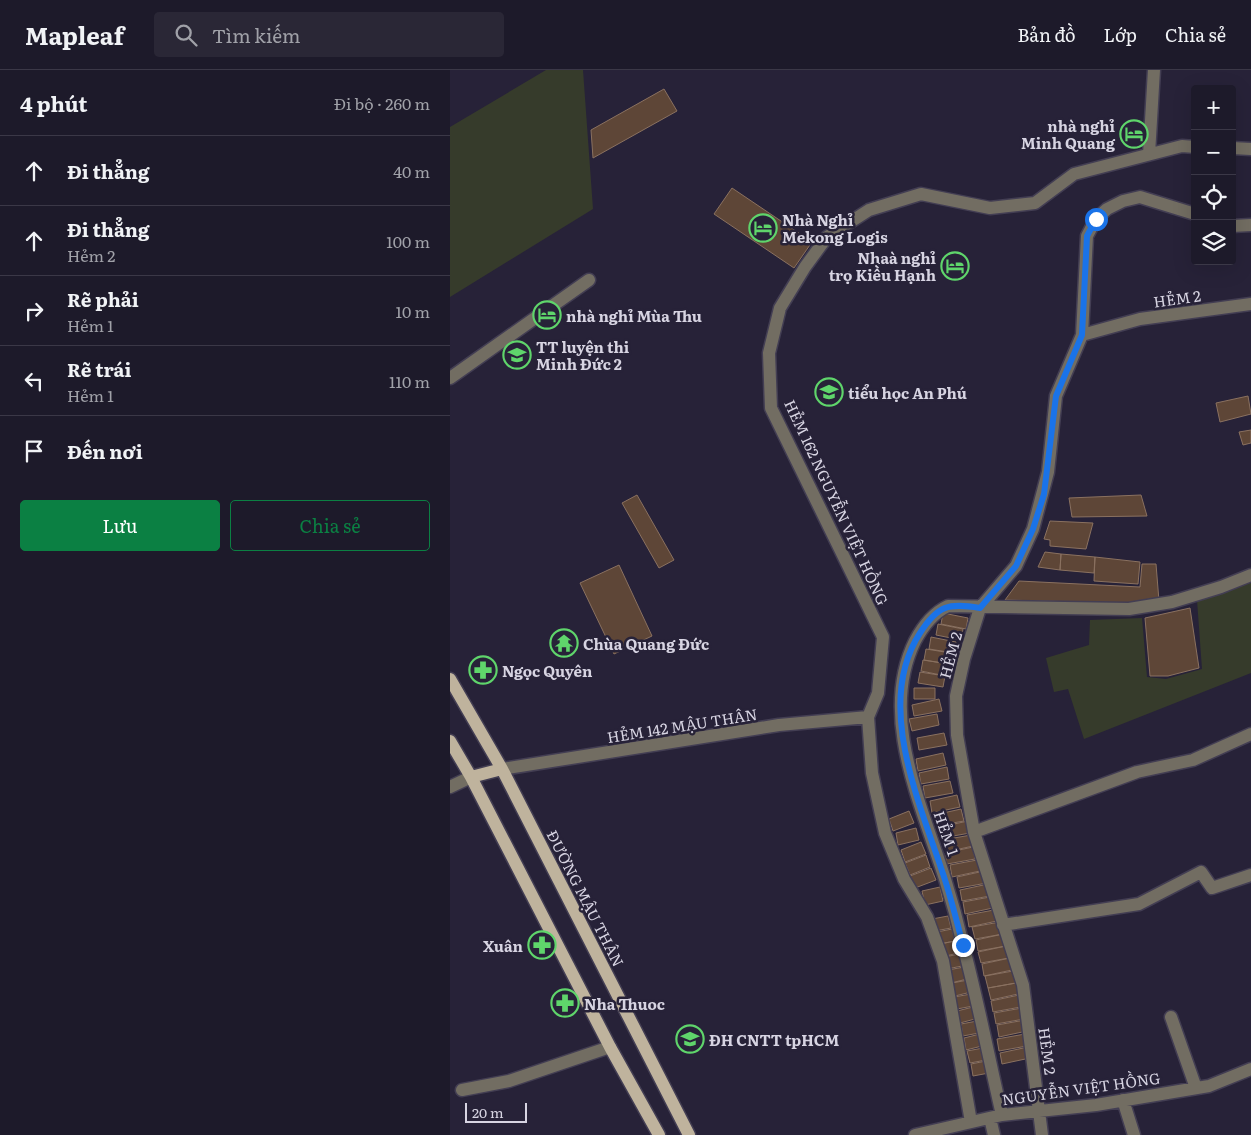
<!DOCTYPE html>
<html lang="vi">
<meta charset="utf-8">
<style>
:root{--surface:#1d1a2a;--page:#2a2736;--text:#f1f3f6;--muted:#a0a1a8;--line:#3b3847;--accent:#0b8043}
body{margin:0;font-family:Literata,serif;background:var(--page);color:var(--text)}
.controls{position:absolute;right:15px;top:15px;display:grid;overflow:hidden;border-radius:5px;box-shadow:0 5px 20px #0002}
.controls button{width:45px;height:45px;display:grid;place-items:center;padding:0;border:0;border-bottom:1px solid var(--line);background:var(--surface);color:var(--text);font:25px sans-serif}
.scale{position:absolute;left:15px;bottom:12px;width:62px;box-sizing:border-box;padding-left:5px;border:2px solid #d7d4e2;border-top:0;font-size:14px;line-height:18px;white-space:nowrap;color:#d7d4e2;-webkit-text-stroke:4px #272238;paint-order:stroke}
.stop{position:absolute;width:15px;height:15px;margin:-11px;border:4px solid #1a73e8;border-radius:50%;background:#fff}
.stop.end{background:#1a73e8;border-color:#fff;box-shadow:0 1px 5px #0008}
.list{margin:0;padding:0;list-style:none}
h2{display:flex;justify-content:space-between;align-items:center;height:65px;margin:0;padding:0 20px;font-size:21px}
h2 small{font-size:16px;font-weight:400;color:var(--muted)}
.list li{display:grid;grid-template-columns:32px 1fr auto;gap:15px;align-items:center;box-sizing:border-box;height:70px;padding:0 20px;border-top:1px solid var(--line)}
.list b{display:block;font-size:19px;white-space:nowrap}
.list p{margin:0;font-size:16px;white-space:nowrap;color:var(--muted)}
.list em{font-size:16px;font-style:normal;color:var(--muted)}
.actions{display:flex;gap:10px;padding:15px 20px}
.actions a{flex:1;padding:11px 0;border:1px solid var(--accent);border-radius:5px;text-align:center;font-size:18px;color:var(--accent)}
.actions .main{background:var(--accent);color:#fff}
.icon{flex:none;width:28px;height:28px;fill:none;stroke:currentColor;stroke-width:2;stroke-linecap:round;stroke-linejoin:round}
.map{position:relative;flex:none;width:801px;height:1065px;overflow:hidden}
header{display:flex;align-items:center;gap:30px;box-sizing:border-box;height:70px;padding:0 25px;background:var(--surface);border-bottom:1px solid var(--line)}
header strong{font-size:24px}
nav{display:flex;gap:28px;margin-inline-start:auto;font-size:18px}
.search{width:350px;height:45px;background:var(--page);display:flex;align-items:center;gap:12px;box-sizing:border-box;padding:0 18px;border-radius:5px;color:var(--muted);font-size:19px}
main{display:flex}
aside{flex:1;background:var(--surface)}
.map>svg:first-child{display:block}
.green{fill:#363b2b}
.building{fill:#5e4637;stroke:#8a7160}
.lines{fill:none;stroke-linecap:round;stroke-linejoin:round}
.minor-casing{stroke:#433e53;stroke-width:15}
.major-casing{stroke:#433e53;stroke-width:15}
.minor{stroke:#726d62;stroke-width:12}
.major{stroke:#bfb39d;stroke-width:12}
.route{stroke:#1a73e8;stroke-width:6}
.labels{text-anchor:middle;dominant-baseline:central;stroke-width:5;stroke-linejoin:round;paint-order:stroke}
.poi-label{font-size:15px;font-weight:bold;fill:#d7d4e2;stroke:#272238;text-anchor:start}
.street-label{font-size:15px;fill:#d7d4e2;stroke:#272238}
</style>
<header>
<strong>Mapleaf</strong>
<div class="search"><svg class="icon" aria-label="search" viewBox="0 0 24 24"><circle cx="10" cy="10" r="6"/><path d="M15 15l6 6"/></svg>Tìm kiếm</div>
<nav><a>Bản đồ</a><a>Lớp</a><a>Chia sẻ</a></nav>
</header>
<main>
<aside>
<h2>4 phút<small>Đi bộ · 260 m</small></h2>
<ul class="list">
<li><svg class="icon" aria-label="ahead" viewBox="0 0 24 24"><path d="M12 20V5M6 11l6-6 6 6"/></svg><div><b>Đi thẳng</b></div><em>40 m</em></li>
<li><svg class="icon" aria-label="ahead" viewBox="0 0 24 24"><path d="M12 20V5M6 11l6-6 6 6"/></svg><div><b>Đi thẳng</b><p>Hẻm 2</p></div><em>100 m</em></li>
<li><svg class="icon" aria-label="right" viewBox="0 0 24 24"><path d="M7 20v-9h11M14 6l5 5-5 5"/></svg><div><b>Rẽ phải</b><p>Hẻm 1</p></div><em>10 m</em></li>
<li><svg class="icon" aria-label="left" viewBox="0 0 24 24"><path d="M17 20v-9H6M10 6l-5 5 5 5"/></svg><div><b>Rẽ trái</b><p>Hẻm 1</p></div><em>110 m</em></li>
<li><svg class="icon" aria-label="arrive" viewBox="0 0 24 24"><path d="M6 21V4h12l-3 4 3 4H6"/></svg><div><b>Đến nơi</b></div></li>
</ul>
<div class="actions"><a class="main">Lưu</a><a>Chia sẻ</a></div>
</aside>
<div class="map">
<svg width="801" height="1065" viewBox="0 0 801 1065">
<rect width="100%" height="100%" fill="#272238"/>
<path class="green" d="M96,0H133L143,139L0,227V57Z
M801,510V603L634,669L618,619L604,622L596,588L639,575L640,550L692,548L697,607L716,609L752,599L747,530Z"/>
<path class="building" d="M214,19L227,41L143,88L141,60Z
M282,118L362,172L344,198L264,144Z
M798,326L801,344L770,352L766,333Z
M801,360V373L793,375L789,362Z
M187,425L224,490L209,498L172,433Z
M691,425L697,446L622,447L619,428Z
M600,451L643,453L636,479L600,476V470L594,469Z
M595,482L611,484L610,500L588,497Z
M611,484L645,487L644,503L610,500Z
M645,487L690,492L688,514L644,511Z
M692,494H706L709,531L698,534L555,530L569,511L690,517Z
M169,495L202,566L164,584L130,513Z
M740,538L749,598L718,606H700L695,548Z
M493,543L518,548L516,559L491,554Z
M488,554L513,559L511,570L486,565Z
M481,567L506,572L504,583L479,579Z
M476,579L501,583L499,594L474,590Z
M473,590L498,594L496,606L471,601Z
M470,602L495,606L493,617L468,613Z
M464,618H485V629H464Z
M489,629L492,641L464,646L462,635Z
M487,644L489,655L462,661L459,649Z
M494,663L497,675L469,680L467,668Z
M493,683L496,695L468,701L466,689Z
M497,697L499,709L471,714L469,703Z
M500,711L503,723L475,728L473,716Z
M507,725L510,737L482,743L480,731Z
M511,739L514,751L486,756L484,745Z
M459,741L464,753L443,761L439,749Z
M518,751L520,763L492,768L490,757Z
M466,758L469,770L448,775L446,763Z
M521,765L523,776L496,782L493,770Z
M471,772L476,784L455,792L451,780Z
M523,777L525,789L497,794L495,783Z
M476,785L480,797L460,805L455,793Z
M527,790L530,801L502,807L500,795Z
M481,798L486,810L465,818L460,806Z
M534,801L537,813L509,818L507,807Z
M538,814L540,826L512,831L510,820Z
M490,817L493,831L475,835L472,821Z
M540,827L543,838L515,844L513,832Z
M544,840L547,851L519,857L517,845Z
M498,846L501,858L485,861L482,849Z
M550,852L553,864L525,869L522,857Z
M502,859L505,871L489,874L487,862Z
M553,864L556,876L528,881L526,870Z
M505,871L508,883L492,887L490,874Z
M556,876L559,888L531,893L528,882Z
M510,884L512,896L497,899L494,887Z
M560,888L562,900L534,906L532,894Z
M514,897L517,909L501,913L498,900Z
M563,901L566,913L538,918L535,906Z
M518,910L521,922L505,926L502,913Z
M566,913L568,924L541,930L538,918Z
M521,924L523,936L507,939L504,927Z
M569,925L571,937L543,942L541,931Z
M523,937L525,949L510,953L507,941Z
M572,938L574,949L546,954L544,943Z
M575,950L577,961L549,967L547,955Z
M527,951L529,963L513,966L511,954Z
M530,964L532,976L516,980L514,968Z
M575,964L577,976L549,981L547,969Z
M578,977L580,988L552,994L550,983Z
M533,978L536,990L520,993L517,981Z
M536,991L539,1003L523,1006L521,994Z"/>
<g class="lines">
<g class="minor-casing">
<path id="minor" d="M782,78L801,79
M699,84L704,0
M782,156L801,155
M632,265L637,166L646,149L657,139L673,131L690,127L745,144
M0,308L139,210
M52,699L329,655L418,647
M0,717L21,707
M524,762L687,702L743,690L801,664
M553,855L689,834L751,802L762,818L801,805
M721,947L746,1018
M12,1020L59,1011L160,977
M673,1030L684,1065
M552,1045C539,989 528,931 513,875C508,853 502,831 495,809C472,736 428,646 465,571C473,556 483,543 498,536L679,539L722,532L771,517L801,505
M540,1048L544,1065
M521,1052L493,891L477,847L454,809L435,763L422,703L418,647L428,623L433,567L321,338L319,283L330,238L355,197L377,167L419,140L471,124L540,138L585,133L624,104L732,76L745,77
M465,1065L552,1045L646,1035L759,1016L801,999
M592,1065L573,915L524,762L507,665L506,626L514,589L530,538L566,496L583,459L598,402L606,326L632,265L690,249L801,234"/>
</g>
<g class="major-casing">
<path id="major" d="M0,609L52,699L239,1065
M0,671L21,707L160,977L209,1065
M21,707L52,699"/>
</g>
<use href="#minor" class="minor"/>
<use href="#major" class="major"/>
</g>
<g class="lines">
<path class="route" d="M513,875C506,849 500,823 491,798C468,729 425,632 470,563C488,535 498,533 530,538L566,496L583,459L594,424L606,326L632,265L637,166L646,149"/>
</g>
<defs>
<g id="hotel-ring" transform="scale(1.4375)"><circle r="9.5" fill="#272238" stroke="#5fd56b" stroke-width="1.5"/><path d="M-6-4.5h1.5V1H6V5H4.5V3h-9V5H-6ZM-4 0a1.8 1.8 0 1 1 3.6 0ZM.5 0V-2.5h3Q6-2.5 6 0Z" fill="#5fd56b"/></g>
<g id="school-ring" transform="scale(1.4375)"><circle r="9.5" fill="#272238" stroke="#5fd56b" stroke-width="1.5"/><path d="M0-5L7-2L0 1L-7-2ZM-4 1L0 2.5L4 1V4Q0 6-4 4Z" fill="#5fd56b"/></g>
<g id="temple-ring" transform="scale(1.4375)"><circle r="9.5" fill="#272238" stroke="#5fd56b" stroke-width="1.5"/><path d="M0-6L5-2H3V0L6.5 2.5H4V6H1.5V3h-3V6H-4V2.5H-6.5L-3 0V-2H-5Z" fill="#5fd56b"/></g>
<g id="pharmacy-ring" transform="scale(1.4375)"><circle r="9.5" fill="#272238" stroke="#5fd56b" stroke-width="1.5"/><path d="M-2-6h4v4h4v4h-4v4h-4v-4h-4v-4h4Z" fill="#5fd56b"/></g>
</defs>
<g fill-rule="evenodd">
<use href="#hotel-ring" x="684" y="64"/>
<use href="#hotel-ring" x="313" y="158"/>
<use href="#hotel-ring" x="505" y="196"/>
<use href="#hotel-ring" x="97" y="245"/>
<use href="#school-ring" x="67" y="285"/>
<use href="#school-ring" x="379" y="322"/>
<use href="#temple-ring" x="114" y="573"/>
<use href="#pharmacy-ring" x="33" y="600"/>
<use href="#pharmacy-ring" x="92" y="875"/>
<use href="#pharmacy-ring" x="115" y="933"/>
<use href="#school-ring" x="240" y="969"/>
</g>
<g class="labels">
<g class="poi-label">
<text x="665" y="55" text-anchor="end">nhà nghỉ<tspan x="665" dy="17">Minh Quang</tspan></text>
<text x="332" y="149">Nhà Nghỉ<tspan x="332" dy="17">Mekong Logis</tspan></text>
<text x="486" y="187" text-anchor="end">Nhaà nghỉ<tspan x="486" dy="17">trọ Kiều Hạnh</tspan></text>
<text x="116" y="245">nhà nghỉ Mùa Thu</text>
<text x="86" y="276">TT luyện thi<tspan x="86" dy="17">Minh Đức 2</tspan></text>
<text x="398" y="322">tiểu học An Phú</text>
<text x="133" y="573">Chùa Quang Đức</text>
<text x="52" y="600">Ngọc Quyên</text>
<text x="73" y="875" text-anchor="end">Xuân</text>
<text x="134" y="933">Nha Thuoc</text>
<text x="259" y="969">ĐH CNTT tpHCM</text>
</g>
<g class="street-label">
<text transform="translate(727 228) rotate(-8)">HẺM 2</text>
<text transform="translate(387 432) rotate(65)">HẺM 162 NGUYỄN VIỆT HỒNG</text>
<text transform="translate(500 585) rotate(-75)">HẺM 2</text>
<text transform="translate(232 655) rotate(-9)">HẺM 142 MẬU THÂN</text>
<text transform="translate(497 763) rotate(71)">HẺM 1</text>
<text transform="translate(136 828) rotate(63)">ĐƯỜNG MẬU THÂN</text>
<text transform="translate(598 981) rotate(82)">HẺM 2</text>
<text transform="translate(631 1018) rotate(-8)">NGUYỄN VIỆT HỒNG</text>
</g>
</g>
</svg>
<div class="controls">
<button>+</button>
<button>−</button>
<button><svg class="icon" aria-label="locate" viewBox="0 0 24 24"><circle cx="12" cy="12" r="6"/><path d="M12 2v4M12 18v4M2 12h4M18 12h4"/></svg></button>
<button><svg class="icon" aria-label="layers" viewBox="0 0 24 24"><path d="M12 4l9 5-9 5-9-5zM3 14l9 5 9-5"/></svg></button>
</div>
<div class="scale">20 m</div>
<div class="stop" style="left:646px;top:149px"></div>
<div class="stop end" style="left:513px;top:875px"></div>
</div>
</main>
